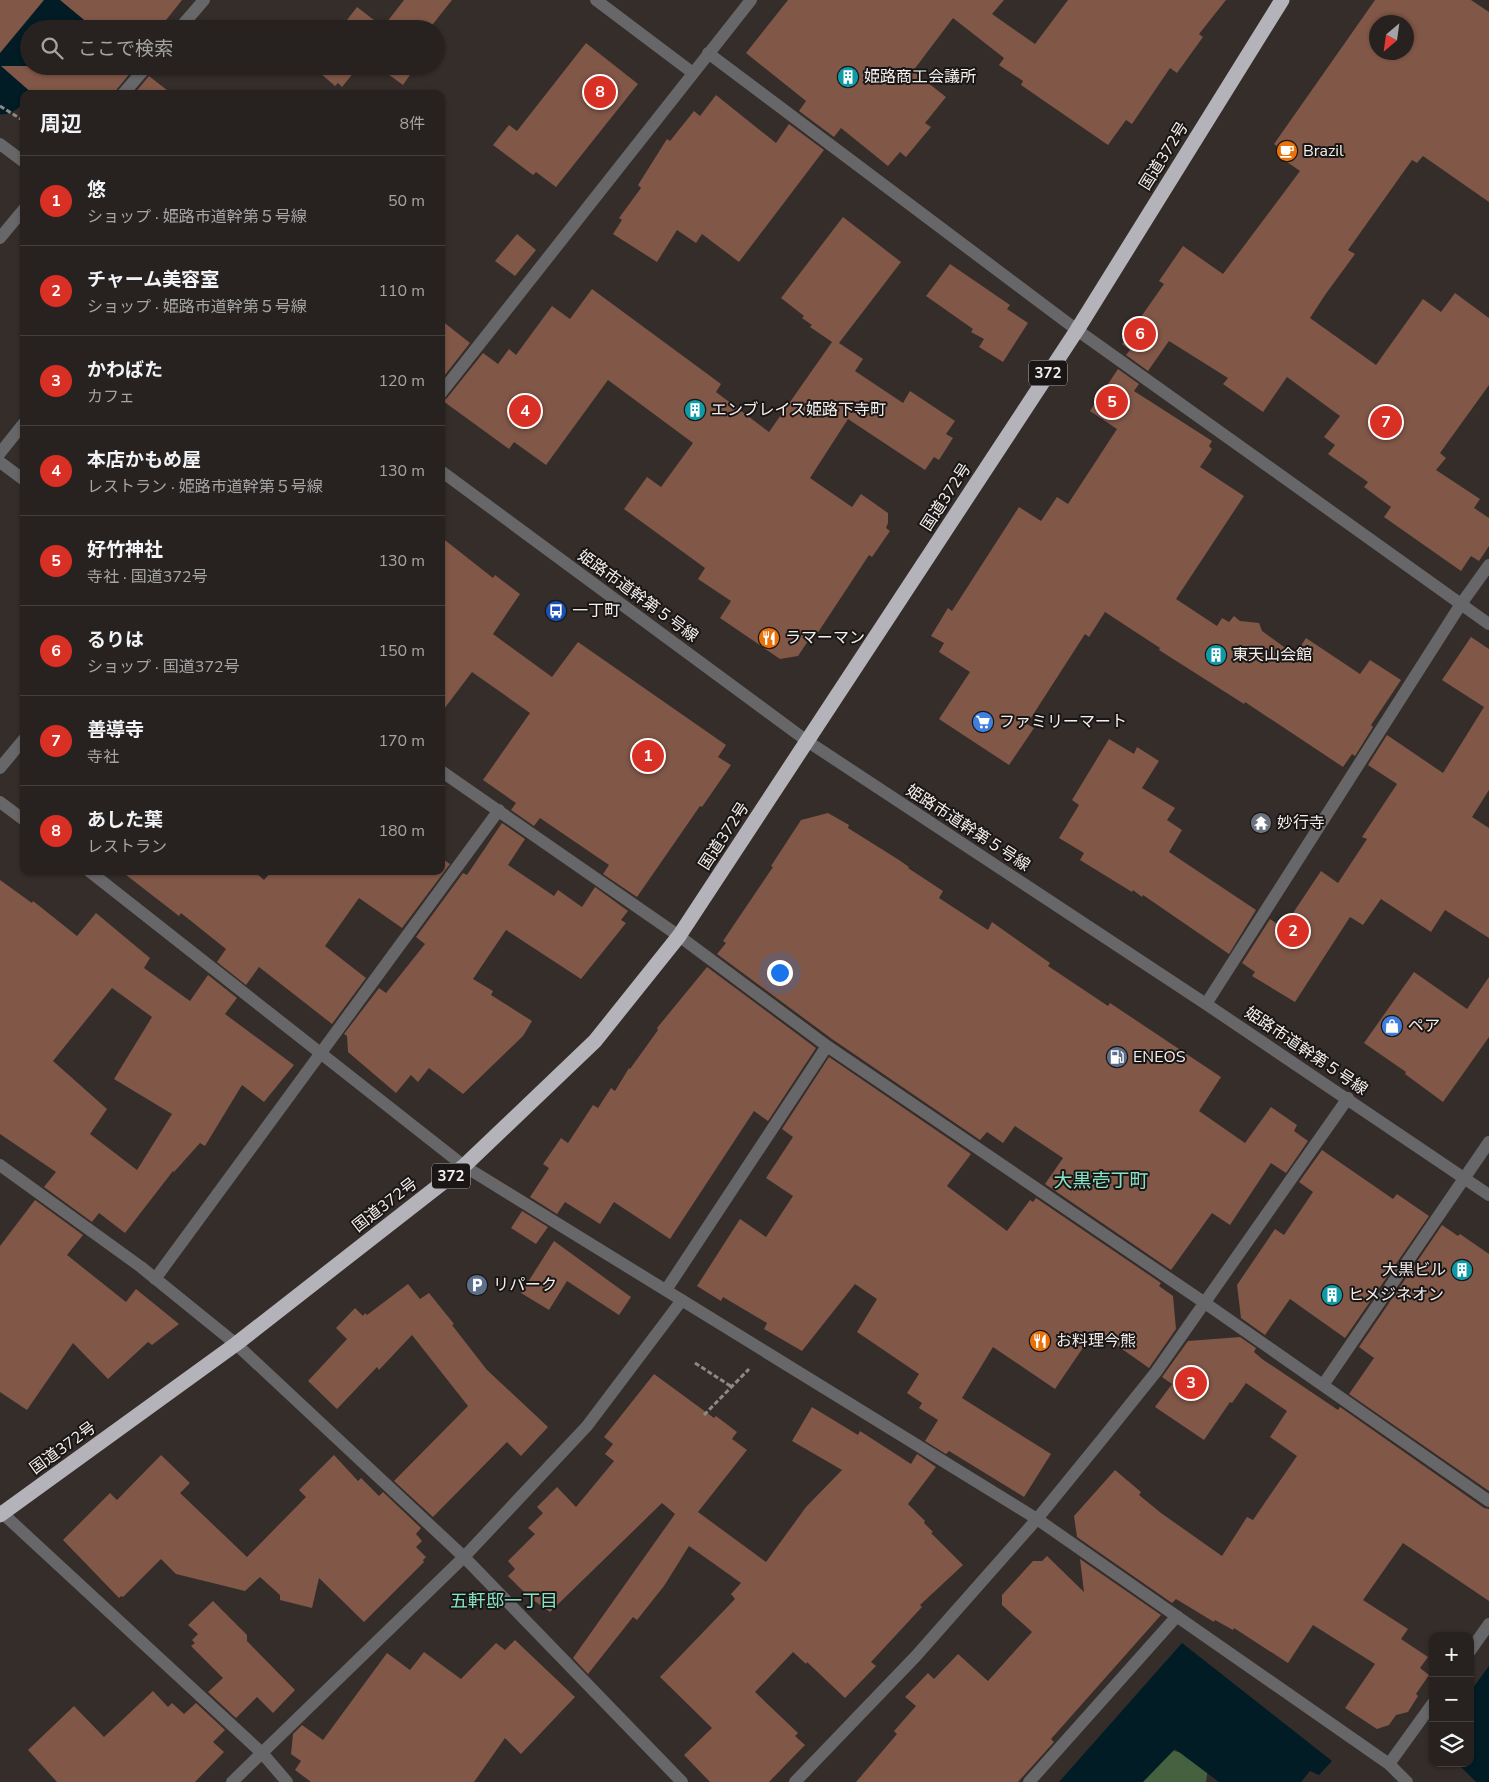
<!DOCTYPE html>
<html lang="ja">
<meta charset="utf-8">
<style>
:root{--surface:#272220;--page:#332f2d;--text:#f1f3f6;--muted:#a4a4a5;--line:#433f3e;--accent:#d93025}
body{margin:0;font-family:"Nunito Sans","Noto Sans JP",sans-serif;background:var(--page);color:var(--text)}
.controls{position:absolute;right:15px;bottom:15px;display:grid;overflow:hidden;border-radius:10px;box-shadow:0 1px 4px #0004}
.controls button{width:45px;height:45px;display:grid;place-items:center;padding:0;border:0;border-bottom:1px solid var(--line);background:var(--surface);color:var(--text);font:25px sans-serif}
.compass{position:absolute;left:1369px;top:15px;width:45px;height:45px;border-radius:50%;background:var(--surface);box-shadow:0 1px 4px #0004;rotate:209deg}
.you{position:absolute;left:779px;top:972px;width:18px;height:18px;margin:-12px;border:4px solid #fff;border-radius:50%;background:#1a73e8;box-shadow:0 0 0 8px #1a73e833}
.badge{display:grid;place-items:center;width:32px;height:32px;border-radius:50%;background:var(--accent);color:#fff;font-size:16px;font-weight:700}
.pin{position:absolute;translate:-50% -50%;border:2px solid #fff;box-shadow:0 1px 5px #0006}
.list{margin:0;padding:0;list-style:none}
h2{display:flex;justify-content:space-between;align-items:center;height:65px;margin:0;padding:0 20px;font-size:21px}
h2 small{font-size:16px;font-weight:400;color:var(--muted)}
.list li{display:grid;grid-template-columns:32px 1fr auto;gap:15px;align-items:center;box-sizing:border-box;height:90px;padding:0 20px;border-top:1px solid var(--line)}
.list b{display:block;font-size:19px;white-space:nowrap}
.list p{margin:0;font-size:16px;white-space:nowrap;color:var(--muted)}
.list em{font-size:16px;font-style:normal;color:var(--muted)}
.icon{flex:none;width:28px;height:28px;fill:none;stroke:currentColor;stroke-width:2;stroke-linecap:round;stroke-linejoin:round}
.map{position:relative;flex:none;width:1489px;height:1782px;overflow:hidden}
.search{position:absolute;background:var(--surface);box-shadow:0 1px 4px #0004;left:20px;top:20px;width:425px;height:55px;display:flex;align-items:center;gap:12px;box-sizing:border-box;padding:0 18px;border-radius:28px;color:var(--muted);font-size:19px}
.panel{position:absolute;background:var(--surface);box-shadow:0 1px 4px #0004;left:20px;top:90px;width:425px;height:785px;border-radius:10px}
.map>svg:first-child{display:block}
.forest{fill:#456140}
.water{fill:#011c24}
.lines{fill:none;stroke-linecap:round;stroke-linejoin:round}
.river{stroke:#011c24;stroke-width:59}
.building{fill:#815747;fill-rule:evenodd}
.path{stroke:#8e8886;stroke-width:3;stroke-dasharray:5 2.5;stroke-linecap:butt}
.minor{stroke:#676669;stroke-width:12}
.highway{stroke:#b4b3ba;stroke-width:15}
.labels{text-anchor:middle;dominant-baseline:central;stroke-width:4;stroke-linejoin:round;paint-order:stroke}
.shield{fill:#191615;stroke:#b2aeac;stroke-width:1}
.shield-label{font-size:15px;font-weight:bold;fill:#f4efed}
.poi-label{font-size:16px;fill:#f4efed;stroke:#191615;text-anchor:start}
.street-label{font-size:16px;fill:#f4efed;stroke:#191615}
.neighbourhood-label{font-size:18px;fill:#86e3c4;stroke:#191615}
.quarter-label{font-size:19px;fill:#86e3c4;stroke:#191615}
</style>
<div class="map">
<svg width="1489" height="1782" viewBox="0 0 1489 1782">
<rect width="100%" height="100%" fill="#342d2a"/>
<path class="forest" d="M1143,1743L1209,1760L1206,1782H1106Z"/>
<path class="water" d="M1182,1643L1332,1761L1319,1775L1310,1771L1301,1782H1219L1175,1749L1143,1782H1059Z
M1489,1666V1782H1476L1457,1763H1470V1692Z"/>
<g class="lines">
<path class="river" d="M50,29L76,0
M0,85L29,53"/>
</g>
<path class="building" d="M0,0H44L0,53Z
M60,0H182L159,29H95Z
M404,0H452L429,29H340L357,7L383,27Z
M788,0H1004L992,14L1035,44L1068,0H1226L1199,34L1203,37L1177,73L1170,68L1132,124L1126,120L1108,145L1021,85L1023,81L999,65L1004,58L953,18L913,71L946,97L925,123L931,127L906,157L900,152L888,166L841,128L834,137L799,111L806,101L746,53Z
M1375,0H1471L1489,12V202L1423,156L1417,163L1412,160L1348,250L1355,254L1325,295L1310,318L1376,365L1423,299L1441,312L1455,293L1489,318V385L1440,453L1446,458L1436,470L1480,499L1474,508L1489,518V546L1479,561L1471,556L1461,571L1384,517L1391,507L1364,487L1368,482L1328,454L1335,445L1324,437L1340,416L1287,377L1263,412L1223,384L1228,378L1169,341L1148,371L1126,355L1130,350L1122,344L1164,284L1159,281L1183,246L1223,274L1300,171L1287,162L1291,156L1274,144ZM1376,22H1406V52H1376Z
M586,43L638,84L556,187L536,172L533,175L493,145L509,125L517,131Z
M1,66H136L117,89L115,94H33Z
M312,66H359L342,87L338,83L335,86Z
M377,66H416L403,85Z
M149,76L172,94H134Z
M716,95L776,143L789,124L824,150L739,262L702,234L696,243L677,230L657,262L613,234L622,220L619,218L641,188L638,185L667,139L670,141L694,111L700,116Z
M843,217L901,262L839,343L863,359L855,371L903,403L910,391L955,421L946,434L953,438L939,460L934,457L925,470L848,419L810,478L852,507L861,494L888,513V523L886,528L890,531L872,557L869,555L815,637L812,635L798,656L780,659L720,618L731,601L698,579L705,568L624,509L647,477L661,487L693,443L608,380L546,465L514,442L509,449L443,401L447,398L483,353L498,364L509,349L516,355L552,306L570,319L592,289L721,384L716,392L769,432L832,342L810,327L812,325L802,318L804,316L781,298Z
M517,234L536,250L515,276L495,261Z
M950,264L1010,305L1007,309L1028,323L1003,362L979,347L984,339L971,332L973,329L926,296Z
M441,320L470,343L441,380Z
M1118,369L1139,384L1134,391L1212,441L1209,446L1212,449L1200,467L1244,496L1176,599L1217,626L1222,618L1229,622L1234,616L1240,621L1259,623L1262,631L1295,655L1306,638L1360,674L1370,660L1401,680L1371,725L1373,727L1355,756L1352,754L1343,767L1245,702L1244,704L1159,650L1160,648L1105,612L1089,637L1085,634L1027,724L1034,728L1009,765L939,719L970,672L939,652L944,643L931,636L948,608L952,611L1019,507L1041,521L1057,497L1068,504L1117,429L1090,411Z
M441,537L493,578L495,575L520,594L493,634L552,677L578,642L726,745L718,757L731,765L702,807L700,806L637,897L603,874L609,865L540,818L534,826L511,810L516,803L483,780L530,713L472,672L441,713Z
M1471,637L1489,649V790L1472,817L1489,828V938L1445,910L1431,932L1381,899L1363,925L1350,917L1295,1002L1252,976L1255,972L1242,963L1270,919L1283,928L1321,871L1338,883L1367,839L1362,837L1397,784L1368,765L1387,735L1443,773L1484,707L1442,680Z
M1109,739L1134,754L1137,747L1159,761L1142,788L1175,808L1167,820L1182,830L1169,852L1256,910L1229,954L1143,895L1142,897L1133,890L1132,892L1080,860L1084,853L1059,838L1079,805L1072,800Z
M828,813L849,825L848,828L899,860L909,867L908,868L943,891L939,898L988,930L992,922L1050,963L1048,966L1108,1006L1110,1003L1221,1077L1199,1111L1245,1143L1271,1107L1297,1125L1294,1131L1308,1141L1286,1173L1271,1163L1230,1225L1212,1213L1171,1270L1045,1184L1063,1158L1015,1126L1003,1143L987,1132L980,1140L832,1039L717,954L726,943L723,941L773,867L771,866L801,820Z
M502,823L525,839L508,865L554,896L558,890L582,907L595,887L628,911L621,920L626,923L581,979L506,930L473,979L493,991L491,995L532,1021L523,1036L463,1094L429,1068L418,1082L411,1075L396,1093L348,1052L347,1036L344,1034L379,988L386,993L425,944L416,937L463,873L467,875Z
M441,858L450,864L402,928L359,898L325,946L366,978L332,1024L259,967L246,985L217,962L226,949L181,913L179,916L121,871H254L264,880L272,871H441Z
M0,880L32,903L33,901L77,936L96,913L150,958L144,968L190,1001L208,975L237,998L225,1014L294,1065L264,1102L242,1085L205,1146L200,1143L174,1172L173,1171L125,1233L99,1213L92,1222L44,1187L56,1172L0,1134ZM112,988L152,1017L114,1079L172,1114L137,1170L90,1134L107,1109L53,1061Z
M707,967L816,1048L768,1121L754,1111L670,1239L614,1202L600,1224L565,1202L557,1214L530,1197L549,1168L543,1164L561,1138L568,1143L593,1105L598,1108L611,1088L615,1091L629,1068L630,1069L658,1030L657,1028Z
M1414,972L1467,1009L1489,977V1037L1443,1102L1405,1074L1406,1072L1364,1043Z
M829,1057L971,1154L947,1186L1007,1231L1030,1200L1033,1202L1036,1198L1161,1283L1159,1286L1173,1296L1176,1329L1149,1368L1095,1330L1055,1389L993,1347L962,1398L1051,1454L1024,1497L949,1451L946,1454L925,1441L938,1420L919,1408L922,1403L907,1393L919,1374L857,1332L877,1299L855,1284L802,1351L764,1329L767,1323L723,1297L721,1301L697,1286L740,1219L766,1237L793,1196L766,1178L793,1137L782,1129Z
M1322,1150L1393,1199L1397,1194L1429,1216L1345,1338L1290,1299L1265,1335L1241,1318L1237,1285L1275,1229L1284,1235L1313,1192L1299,1182Z
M35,1200L83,1235L67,1255L126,1302L136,1289L179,1324L152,1345L148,1342L108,1379L73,1343L27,1410L0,1392V1246Z
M522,1211L548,1227L536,1244L511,1228Z
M1442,1225L1458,1236L1460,1234L1489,1254V1491L1349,1394L1374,1358L1359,1347Z
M554,1241L631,1297L619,1315L567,1281L549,1310L521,1293Z
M408,1284L420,1299L429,1293L454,1324L452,1325L487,1370L548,1427L521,1456L507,1442L433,1517L394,1481L468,1406L412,1335L379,1370L377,1367L337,1409L308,1381L347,1339L336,1328L355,1308L363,1316L365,1313L367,1315Z
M1240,1337L1256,1348L1254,1352L1262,1359L1338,1410L1340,1407L1484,1508L1489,1509V1601L1403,1543L1363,1600L1408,1629L1401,1639L1428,1657L1420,1668L1429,1675L1416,1694L1418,1696L1408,1712L1396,1715L1389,1725L1377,1729L1345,1708L1375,1664L1313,1625L1288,1663L1234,1628L1233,1630L1215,1620L1214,1622L1176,1599L1172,1603L1077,1537L1074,1516L1115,1470L1141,1492L1139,1495L1161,1513L1222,1556L1247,1517L1253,1520L1297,1456L1270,1437L1287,1411L1246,1383L1232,1403L1230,1402L1204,1440L1155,1407L1172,1384L1162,1377L1188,1341Z
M654,1374L714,1418L716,1416L737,1432L732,1439L747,1450L698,1512L766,1562L806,1507L842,1470L792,1441L812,1407L858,1435L860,1431L911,1464L917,1454L936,1467L908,1504L925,1521L924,1523L933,1532L931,1533L963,1565L920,1605L922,1607L871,1662L876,1666L845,1698L807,1662L806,1664L793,1652L755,1692L798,1733L795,1736L805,1745L769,1782H710L684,1755L712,1728L660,1677L735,1599L731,1594L741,1583L689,1546L664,1586L637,1620L633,1617L588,1674L573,1658L675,1514L662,1503L550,1612L529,1597L508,1576L515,1569L508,1561L535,1534L528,1528L543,1513L537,1507L557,1487L576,1507L614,1461L605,1454L613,1444L604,1437Z
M161,1455L190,1483L180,1493L247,1557L306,1497L299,1490L334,1455L358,1481L361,1478L379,1496L383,1492L421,1528L416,1534L422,1541L416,1547L426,1557L423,1560L424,1562L364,1622L319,1578L312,1608L280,1600V1595L260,1577L245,1591L176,1574L161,1559L123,1597L121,1596L119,1598L63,1540L110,1493L117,1500Z
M1047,1556L1084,1592L1080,1559L1161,1615L1051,1739L1054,1742L1018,1782H856L897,1734L894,1731L916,1706L905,1697L928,1673L934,1679L958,1654L988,1681L1032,1632L1002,1605V1595L1033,1561H1042Z
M213,1601L247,1635V1641L295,1690L273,1713L257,1697L236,1718L208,1692L223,1678L191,1646L195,1643L192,1640L198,1634L188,1625Z
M515,1640L575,1697L521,1754L505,1738L474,1782H311L295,1770L301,1761L291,1754L293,1734L302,1725L323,1740L387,1653L410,1670L424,1652L461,1679L496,1643L505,1650Z
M153,1691L168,1707L172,1703L184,1714L196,1703L225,1730L213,1742L224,1752L195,1782H57L28,1750L74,1706L104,1737Z"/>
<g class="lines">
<path class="path" d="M0,106L24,121
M695,1363L732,1387
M704,1415L749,1369"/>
<path class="minor" d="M596,0L693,73
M179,29L204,0
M708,53L1077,330L1489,624
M123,94L147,66
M0,144L24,162
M0,238L24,209
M441,393L751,0
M0,453L24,423
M0,462L24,480
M441,471L807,741L1206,1004L1489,1195
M0,768L24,739
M441,771L679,936L827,1046L1205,1303L1489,1501
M0,802L24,820
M89,871L464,1166L1037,1519L1389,1764L1407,1782
M1206,1004L1461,604L1489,565
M0,1165L141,1267L236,1344L464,1557L682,1782
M155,1279L499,810
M666,1290L827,1046
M1323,1385L1489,1142
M0,1511L263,1754L287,1782
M1470,1651L1489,1624
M1389,1764L1433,1703
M232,1782L464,1557L587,1426L682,1300
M795,1782L916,1656L1037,1519L1103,1438L1156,1372L1348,1098
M1029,1782L1177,1616"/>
<path class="highway" d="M0,1515L236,1344L464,1166L595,1041L679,936L1077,330L1282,0"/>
</g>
<defs>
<g id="building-disc" transform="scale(1.125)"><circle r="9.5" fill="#0f9aa8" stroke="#191615"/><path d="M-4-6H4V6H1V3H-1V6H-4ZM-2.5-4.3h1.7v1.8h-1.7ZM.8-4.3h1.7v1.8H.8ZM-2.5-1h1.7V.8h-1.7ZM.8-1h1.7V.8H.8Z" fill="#fff"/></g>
<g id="cafe-disc" transform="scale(1.125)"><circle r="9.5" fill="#e8710a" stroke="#191615"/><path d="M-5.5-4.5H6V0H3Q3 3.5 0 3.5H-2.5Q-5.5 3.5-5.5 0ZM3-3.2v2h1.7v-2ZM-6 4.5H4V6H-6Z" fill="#fff"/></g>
<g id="bus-disc" transform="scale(1.125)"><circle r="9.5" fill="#1a4fb4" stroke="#191615"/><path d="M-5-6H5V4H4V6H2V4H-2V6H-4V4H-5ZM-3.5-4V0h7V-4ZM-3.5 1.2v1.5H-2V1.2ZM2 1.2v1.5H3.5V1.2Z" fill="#fff"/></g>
<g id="restaurant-disc" transform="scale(1.125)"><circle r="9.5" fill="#e8710a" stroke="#191615"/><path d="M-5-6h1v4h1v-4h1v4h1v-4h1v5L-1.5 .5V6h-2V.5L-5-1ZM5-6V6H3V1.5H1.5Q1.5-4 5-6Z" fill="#fff"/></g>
<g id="supermarket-disc" transform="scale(1.125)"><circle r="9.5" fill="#3f7fe0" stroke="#191615"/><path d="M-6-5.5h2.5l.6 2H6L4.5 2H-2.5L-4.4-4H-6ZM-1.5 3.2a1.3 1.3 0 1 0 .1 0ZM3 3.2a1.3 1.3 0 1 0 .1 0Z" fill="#fff"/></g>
<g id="temple-disc" transform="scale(1.125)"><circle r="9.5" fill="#6b7280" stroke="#191615"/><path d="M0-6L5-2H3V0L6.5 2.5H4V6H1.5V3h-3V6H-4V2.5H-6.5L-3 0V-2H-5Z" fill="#fff"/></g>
<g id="shop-disc" transform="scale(1.125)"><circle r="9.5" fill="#3f7fe0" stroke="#191615"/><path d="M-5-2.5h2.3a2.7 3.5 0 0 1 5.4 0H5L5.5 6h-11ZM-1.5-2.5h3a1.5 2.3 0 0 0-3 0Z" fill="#fff"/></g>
<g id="fuel-disc" transform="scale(1.125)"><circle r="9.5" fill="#5c6f8a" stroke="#191615"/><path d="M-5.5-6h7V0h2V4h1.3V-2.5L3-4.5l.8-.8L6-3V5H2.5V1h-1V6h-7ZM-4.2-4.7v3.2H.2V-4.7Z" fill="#fff"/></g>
<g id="parking-disc" transform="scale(1.125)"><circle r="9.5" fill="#5c6f8a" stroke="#191615"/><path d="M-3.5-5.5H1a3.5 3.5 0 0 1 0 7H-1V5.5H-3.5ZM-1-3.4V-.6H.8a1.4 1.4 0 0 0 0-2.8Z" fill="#fff"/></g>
</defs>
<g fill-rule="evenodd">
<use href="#building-disc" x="848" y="77"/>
<use href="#cafe-disc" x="1287" y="151"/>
<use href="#building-disc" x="695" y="410"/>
<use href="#bus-disc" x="556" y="611"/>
<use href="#restaurant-disc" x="769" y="638"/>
<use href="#building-disc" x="1216" y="655"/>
<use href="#supermarket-disc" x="983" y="722"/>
<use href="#temple-disc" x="1261" y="823"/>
<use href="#shop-disc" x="1392" y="1026"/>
<use href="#fuel-disc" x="1117" y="1057"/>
<use href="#building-disc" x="1462" y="1270"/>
<use href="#parking-disc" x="477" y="1285"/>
<use href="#building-disc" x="1332" y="1295"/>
<use href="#restaurant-disc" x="1040" y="1341"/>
</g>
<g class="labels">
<g class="shield">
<rect x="1029" y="360.5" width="38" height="25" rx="4"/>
<rect x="432" y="1163.5" width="38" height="25" rx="4"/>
</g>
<g class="shield-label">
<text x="1048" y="373">372</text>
<text x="451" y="1176">372</text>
</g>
<g class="poi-label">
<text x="864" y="77">姫路商工会議所</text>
<text x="1303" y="151">Brazil</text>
<text x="711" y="410">エンブレイス姫路下寺町</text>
<text x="572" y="611">一丁町</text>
<text x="785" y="638">ラマーマン</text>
<text x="1232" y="655">東天山会館</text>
<text x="999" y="722">ファミリーマート</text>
<text x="1277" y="823">妙行寺</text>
<text x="1408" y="1026">ペア</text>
<text x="1133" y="1057">ENEOS</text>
<text x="1446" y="1270" text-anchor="end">大黒ビル</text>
<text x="493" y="1285">リパーク</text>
<text x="1348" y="1295">ヒメジネオン</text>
<text x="1056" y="1341">お料理今熊</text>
</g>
<g class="street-label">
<text transform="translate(1164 156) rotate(-58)">国道372号</text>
<text transform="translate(946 497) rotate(-57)">国道372号</text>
<text transform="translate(638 596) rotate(36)">姫路市道幹第５号線</text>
<text transform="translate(968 828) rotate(33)">姫路市道幹第５号線</text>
<text transform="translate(724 836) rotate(-57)">国道372号</text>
<text transform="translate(1306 1051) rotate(34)">姫路市道幹第５号線</text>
<text transform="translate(385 1205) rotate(-38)">国道372号</text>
<text transform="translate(63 1448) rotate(-36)">国道372号</text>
</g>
<g class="neighbourhood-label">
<text x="504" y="1601">五軒邸一丁目</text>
</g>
<g class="quarter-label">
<text x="1101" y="1181">大黒壱丁町</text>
</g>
</g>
</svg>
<div class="controls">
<button>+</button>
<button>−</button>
<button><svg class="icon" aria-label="layers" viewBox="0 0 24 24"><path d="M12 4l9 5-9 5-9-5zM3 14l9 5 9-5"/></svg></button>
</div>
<svg class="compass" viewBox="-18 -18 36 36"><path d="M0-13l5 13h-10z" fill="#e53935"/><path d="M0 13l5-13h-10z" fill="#a4a4a5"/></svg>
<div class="you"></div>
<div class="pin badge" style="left:648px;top:756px">1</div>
<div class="pin badge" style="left:1293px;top:931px">2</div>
<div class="pin badge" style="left:1191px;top:1383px">3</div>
<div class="pin badge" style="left:525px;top:411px">4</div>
<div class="pin badge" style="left:1112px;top:402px">5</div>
<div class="pin badge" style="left:1140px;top:334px">6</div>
<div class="pin badge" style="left:1386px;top:422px">7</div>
<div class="pin badge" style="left:600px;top:92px">8</div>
<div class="search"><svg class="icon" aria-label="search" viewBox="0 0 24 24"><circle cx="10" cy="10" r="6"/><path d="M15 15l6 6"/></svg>ここで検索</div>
<section class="panel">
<h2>周辺<small>8件</small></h2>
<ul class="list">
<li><span class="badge">1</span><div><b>悠</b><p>ショップ · 姫路市道幹第５号線</p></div><em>50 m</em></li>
<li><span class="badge">2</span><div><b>チャーム美容室</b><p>ショップ · 姫路市道幹第５号線</p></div><em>110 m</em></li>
<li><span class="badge">3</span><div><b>かわばた</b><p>カフェ</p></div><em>120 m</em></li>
<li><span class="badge">4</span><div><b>本店かもめ屋</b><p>レストラン · 姫路市道幹第５号線</p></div><em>130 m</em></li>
<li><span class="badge">5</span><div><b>好竹神社</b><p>寺社 · 国道372号</p></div><em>130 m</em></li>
<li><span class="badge">6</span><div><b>るりは</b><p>ショップ · 国道372号</p></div><em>150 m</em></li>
<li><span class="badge">7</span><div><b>善導寺</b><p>寺社</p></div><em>170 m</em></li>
<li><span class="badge">8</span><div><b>あした葉</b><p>レストラン</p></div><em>180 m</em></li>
</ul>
</section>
</div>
